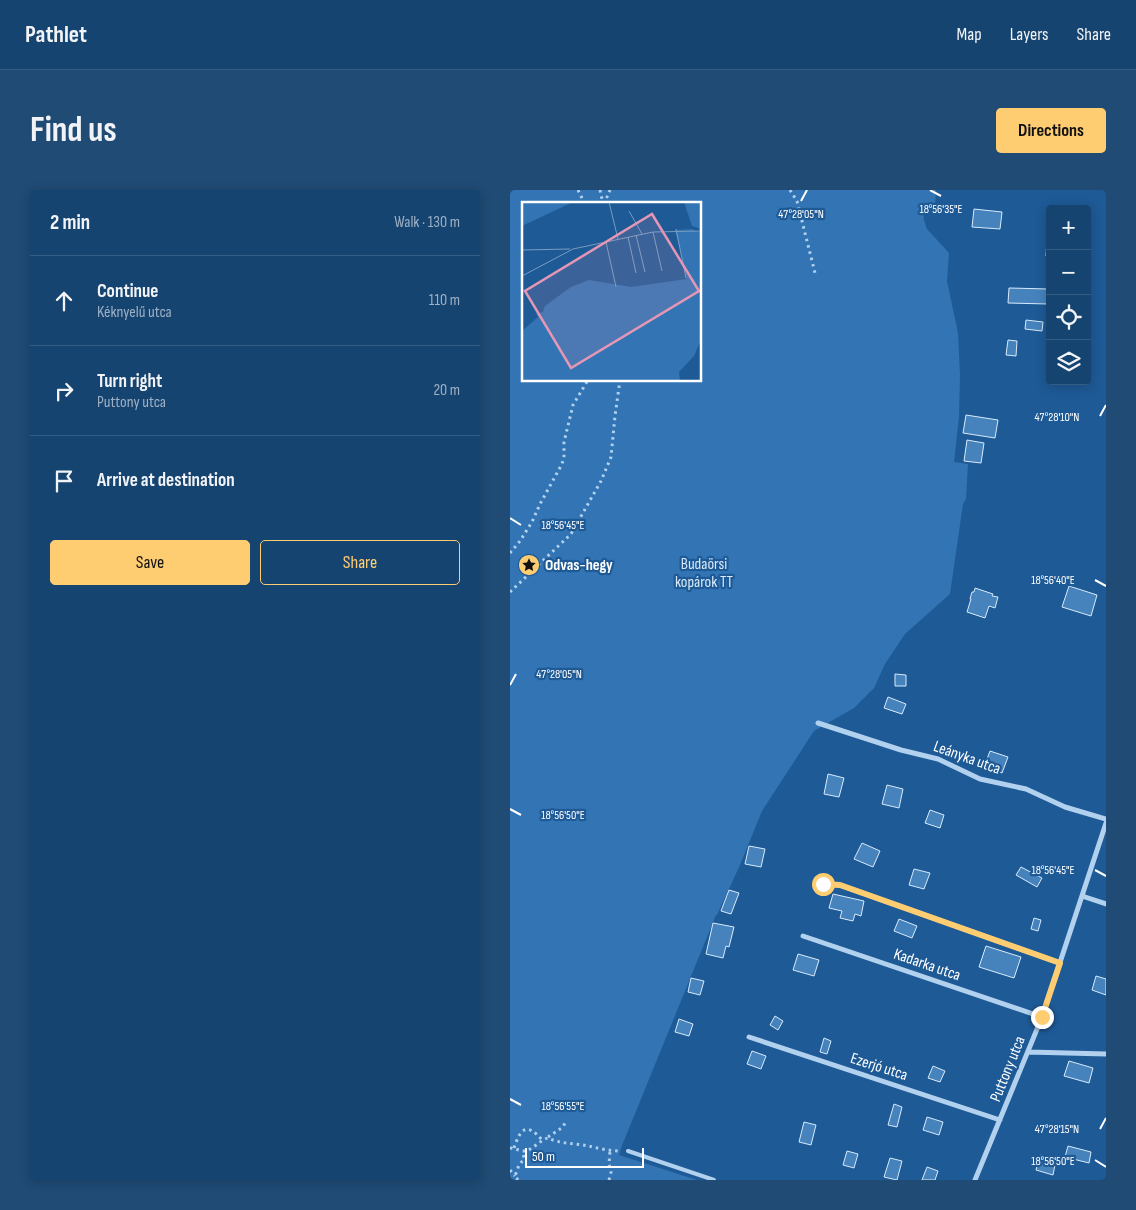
<!DOCTYPE html>
<meta charset="utf-8">
<style>
:root{--surface:#164470;--page:#1f4b75;--text:#f1f3f6;--muted:#9eb0c3;--line:#355c83;--accent:#fecc71}
body{margin:0;font-family:"Sofia Sans Condensed",sans-serif;background:var(--page);color:var(--text)}
.controls{position:absolute;right:15px;top:15px;display:grid;overflow:hidden;border-radius:5px;box-shadow:0 2px 12px #0003}
.controls button{width:45px;height:45px;display:grid;place-items:center;padding:0;border:0;border-bottom:1px solid var(--line);background:var(--surface);color:var(--text);font:25px sans-serif}
.scale{position:absolute;left:15px;bottom:12px;width:119px;box-sizing:border-box;padding-left:5px;border:2px solid #fff;border-top:0;font-size:14px;line-height:18px;white-space:nowrap;color:#fff;-webkit-text-stroke:4px #1e5a96;paint-order:stroke}
.stop{position:absolute;width:15px;height:15px;margin:-11px;border:4px solid #fecc71;border-radius:50%;background:#fff}
.stop.end{background:#fecc71;border-color:#fff;box-shadow:0 1px 5px #0008}
.list{margin:0;padding:0;list-style:none}
h2{display:flex;justify-content:space-between;align-items:center;height:65px;margin:0;padding:0 20px;font-size:21px}
h2 small{font-size:16px;font-weight:400;color:var(--muted)}
.list li{display:grid;grid-template-columns:32px 1fr auto;gap:15px;align-items:center;box-sizing:border-box;height:90px;padding:0 20px;border-top:1px solid var(--line)}
.list b{display:block;font-size:19px;white-space:nowrap}
.list p{margin:0;font-size:16px;white-space:nowrap;color:var(--muted)}
.list em{font-size:16px;font-style:normal;color:var(--muted)}
.actions{display:flex;gap:10px;padding:15px 20px}
.actions a{flex:1;padding:11px 0;border:1px solid var(--accent);border-radius:5px;text-align:center;font-size:18px;color:var(--accent)}
.actions .main{background:var(--accent);color:#111}
.icon{flex:none;width:28px;height:28px;fill:none;stroke:currentColor;stroke-width:2;stroke-linecap:round;stroke-linejoin:round}
.map{position:relative;flex:none;width:596px;height:990px;overflow:hidden;border-radius:5px}
header{display:flex;align-items:center;gap:30px;box-sizing:border-box;height:70px;padding:0 25px;background:var(--surface);border-bottom:1px solid var(--line)}
header strong{font-size:24px}
nav{display:flex;gap:28px;margin-inline-start:auto;font-size:18px}
.intro{display:flex;align-items:center;justify-content:space-between;box-sizing:border-box;height:120px;padding:0 30px}
h1{margin:0;font-size:35px}
.button{padding:12px 22px;border-radius:5px;background:var(--accent);color:#111;font-size:18px;font-weight:700}
main{display:flex;gap:30px;padding:0 30px}
aside{flex:1;background:var(--surface);border-radius:5px;box-shadow:0 2px 12px #0003}
.map>svg:first-child{display:block}
.green{fill:#3274b4;fill-rule:evenodd}
.building{fill:#4683bc;stroke:#d8eafb}
.lines{fill:none;stroke-linecap:round;stroke-linejoin:round}
.path{stroke:#b2d1ef;stroke-width:3;stroke-dasharray:2.5 4;stroke-linecap:butt}
.service{stroke:#b2d1ef;stroke-width:4}
.minor{stroke:#b2d1ef;stroke-width:5}
.route{stroke:#fecc71;stroke-width:6}
.ticks{fill:none;stroke:#fff;stroke-width:2}
.labels{text-anchor:middle;dominant-baseline:central;stroke-width:4.5;stroke-linejoin:round;paint-order:stroke}
.park-label{font-size:16px;fill:#d8eafb;stroke:#1e5a96}
.poi-label{font-size:16px;font-weight:bold;fill:#fff;stroke:#1e5a96;text-anchor:start}
.street-label{font-size:16px;fill:#fff;stroke:#1e5a96}
.inset-road{fill:none;stroke:#789cc0;stroke-width:1}
.view{fill:#e497b5;fill-opacity:0.15;stroke:#e497b5;stroke-width:2.5}
.inset-edge{fill:none;stroke:#fff;stroke-width:2.5}
.ticks-label{font-size:12px;text-anchor:middle;fill:#fff;stroke:#1e5a96;stroke-width:4.5;stroke-linejoin:round;paint-order:stroke}
</style>
<header>
<strong>Pathlet</strong>
<nav><a>Map</a><a>Layers</a><a>Share</a></nav>
</header>
<div class="intro"><h1>Find us</h1><a class="button">Directions</a></div>
<main>
<aside>
<h2>2 min<small>Walk · 130 m</small></h2>
<ul class="list">
<li><svg class="icon" aria-label="ahead" viewBox="0 0 24 24"><path d="M12 20V5M6 11l6-6 6 6"/></svg><div><b>Continue</b><p>Kéknyelű utca</p></div><em>110 m</em></li>
<li><svg class="icon" aria-label="right" viewBox="0 0 24 24"><path d="M7 20v-9h11M14 6l5 5-5 5"/></svg><div><b>Turn right</b><p>Puttony utca</p></div><em>20 m</em></li>
<li><svg class="icon" aria-label="arrive" viewBox="0 0 24 24"><path d="M6 21V4h12l-3 4 3 4H6"/></svg><div><b>Arrive at destination</b></div></li>
</ul>
<div class="actions"><a class="main">Save</a><a>Share</a></div>
</aside>
<div class="map">
<svg width="596" height="990" viewBox="0 0 596 990">
<rect width="100%" height="100%" fill="#1e5a96"/>
<path class="green" d="M0,0H426L425,17H413L414,30L417,39L439,63L437,91L448,143L450,185L449,227L444,272L458,274L456,309L453,314L440,404L395,444L375,474L364,498L344,518L304,541L252,621L230,675L207,725H206L111,958L109,965L187,990H0ZM14,14H190V190H14Z"/>
<path class="building" d="M464,19L492,22L490,39L462,37Z
M537,50H540V67L536,66Z
M499,98L539,99L538,114L498,113Z
M516,130L533,132L532,141L515,139Z
M498,150L507,151L506,166L496,165Z
M456,225L488,230L485,248L453,243Z
M457,250L474,253L471,273L454,271Z
M559,396L587,405L581,426L552,417Z
M465,398L483,404L482,406L488,407L485,418L479,416L475,428L457,422L461,409H460L462,402H464Z
M385,484L396,485V496H385Z
M378,507L396,514L392,524L374,518Z
M480,561L498,567L492,583L474,577Z
M318,584L334,588L329,607L314,604Z
M377,595L393,599L389,618L372,614Z
M420,620L434,625L430,638L415,633Z
M352,653L370,661L363,677L344,669Z
M239,656L255,659L251,677L235,674Z
M511,677L532,688L527,697L506,685Z
M404,679L420,683L414,699L399,695Z
M219,700L229,703L221,724L211,721Z
M323,704L354,711L351,726L345,724L343,731L330,728L332,721L319,718Z
M524,728L531,730L528,741L521,739Z
M389,729L407,736L402,748L384,741Z
M203,733L224,737L219,757L216,756L213,768L196,764Z
M476,756L511,767L504,788L469,777Z
M288,764L309,770L304,786L283,780Z
M586,786L596,789V805L582,800Z
M181,788L194,791L190,805L178,802Z
M265,826L273,831L268,840L260,835Z
M169,829L183,834L179,846L165,842Z
M314,848L321,851L317,864L310,862Z
M242,861L256,866L251,879L237,874Z
M559,871L583,878L579,893L554,886Z
M423,876L435,881L430,892L418,888Z
M384,914L392,917L387,937L378,935Z
M417,927L433,932L429,945L413,940Z
M294,932L306,935L301,955L289,952Z
M558,956L581,962L579,973L555,967Z
M337,961L348,964L344,978L333,975Z
M530,965L546,970L543,985L526,980Z
M380,968L392,971L387,990L374,987Z
M417,977L428,981L425,990H412Z"/>
<g class="lines">
<path class="path" d="M68,0L75,14
M90,0L93,14
M280,0L287,11L305,83
M94,14L100,0
M0,363L10,351L22,332L30,314L52,274L54,266V252L63,215L78,190
M0,402L61,344L91,291L101,267L105,226L110,190
M38,947L53,937L55,933
M0,958C4,958 8,960 12,961C22,962 29,950 38,948C50,954 64,953 78,956C88,958 99,961 110,961
M4,958C10,940 16,931 32,950
M0,980L5,986
M8,990L5,986L9,975L14,969L13,961
M99,990L101,982L99,974L100,961"/>
<path class="service" d="M118,961L204,990"/>
<path class="minor" d="M308,533L391,560L428,569L470,589L516,599L555,617L596,629
M313,694L330,695L550,773
M572,706L596,714
M293,746L532,827
M239,847L490,930
M518,862L596,864
M465,990L532,827L596,633"/>
</g>
<g class="lines">
<path class="route" d="M313,694L330,695L550,773L532,827"/>
</g>
<path class="ticks" d="M420,0L431,6M291,11L297,0M590,226L596,215M0,328L11,335M585,390L596,396M0,495L6,484M0,619L11,625M585,680L596,686M0,909L11,915M590,939L596,928M585,970L596,977"/>
<defs>
<g id="sight-disc" transform="scale(1.125)"><circle r="9.5" fill="#fecc71" stroke="#1e5a96"/><path d="M0-6L1.8-2.2L6-1.7L2.9 1.2L3.7 5.4L0 3.3L-3.7 5.4L-2.9 1.2L-6-1.7L-1.8-2.2Z" fill="#111"/></g>
</defs>
<g fill-rule="evenodd">
<use href="#sight-disc" x="19" y="375"/>
</g>
<g class="labels">
<g class="park-label">
<text x="194" y="374">Budaörsi<tspan x="194" dy="18">kopárok TT</tspan></text>
</g>
<g class="poi-label">
<text x="35" y="375">Odvas-hegy</text>
</g>
<g class="street-label">
<text transform="translate(457 568) rotate(20)">Leányka utca</text>
<text transform="translate(417 775) rotate(19)">Kadarka utca</text>
<text transform="translate(369 877) rotate(18)">Ezerjó utca</text>
<text transform="translate(498 879) rotate(-68)">Puttony utca</text>
</g>
</g>
<g transform="translate(12 12)">
<rect width="179" height="179" fill="#1e5a96"/>
<path d="M0,0H51L0,24ZM162,0H179V27L170,24ZM170,27L179,31V138L172,154L157,170L158,179H0V129L16,115L14,112L21,110L23,104L49,85L67,78L109,85L165,77L153,28Z" fill="#3274b4"/>
<path class="inset-road" d="M87,0L96,37M107,9L120,32M154,27L164,76M131,30L140,69M114,33L123,70M106,35L114,71M84,40L94,85M0,48L48,47M0,74L51,47L131,30L179,29"/>
<path class="view" d="M130,12L177,89L49,166L3,89Z"/>
<rect width="179" height="179" class="inset-edge"/>
</g>
<g class="ticks-label">
<text x="431" y="23">18°56'35"E</text>
<text x="291" y="28">47°28'05"N</text>
<text x="547" y="231">47°28'10"N</text>
<text x="53" y="339">18°56'45"E</text>
<text x="543" y="394">18°56'40"E</text>
<text x="49" y="488">47°28'05"N</text>
<text x="53" y="629">18°56'50"E</text>
<text x="543" y="684">18°56'45"E</text>
<text x="53" y="920">18°56'55"E</text>
<text x="547" y="943">47°28'15"N</text>
<text x="543" y="975">18°56'50"E</text>
</g>
</svg>
<div class="controls">
<button>+</button>
<button>−</button>
<button><svg class="icon" aria-label="locate" viewBox="0 0 24 24"><circle cx="12" cy="12" r="6"/><path d="M12 2v4M12 18v4M2 12h4M18 12h4"/></svg></button>
<button><svg class="icon" aria-label="layers" viewBox="0 0 24 24"><path d="M12 4l9 5-9 5-9-5zM3 14l9 5 9-5"/></svg></button>
</div>
<div class="scale">50 m</div>
<div class="stop" style="left:313px;top:694px"></div>
<div class="stop end" style="left:532px;top:827px"></div>
</div>
</main>
